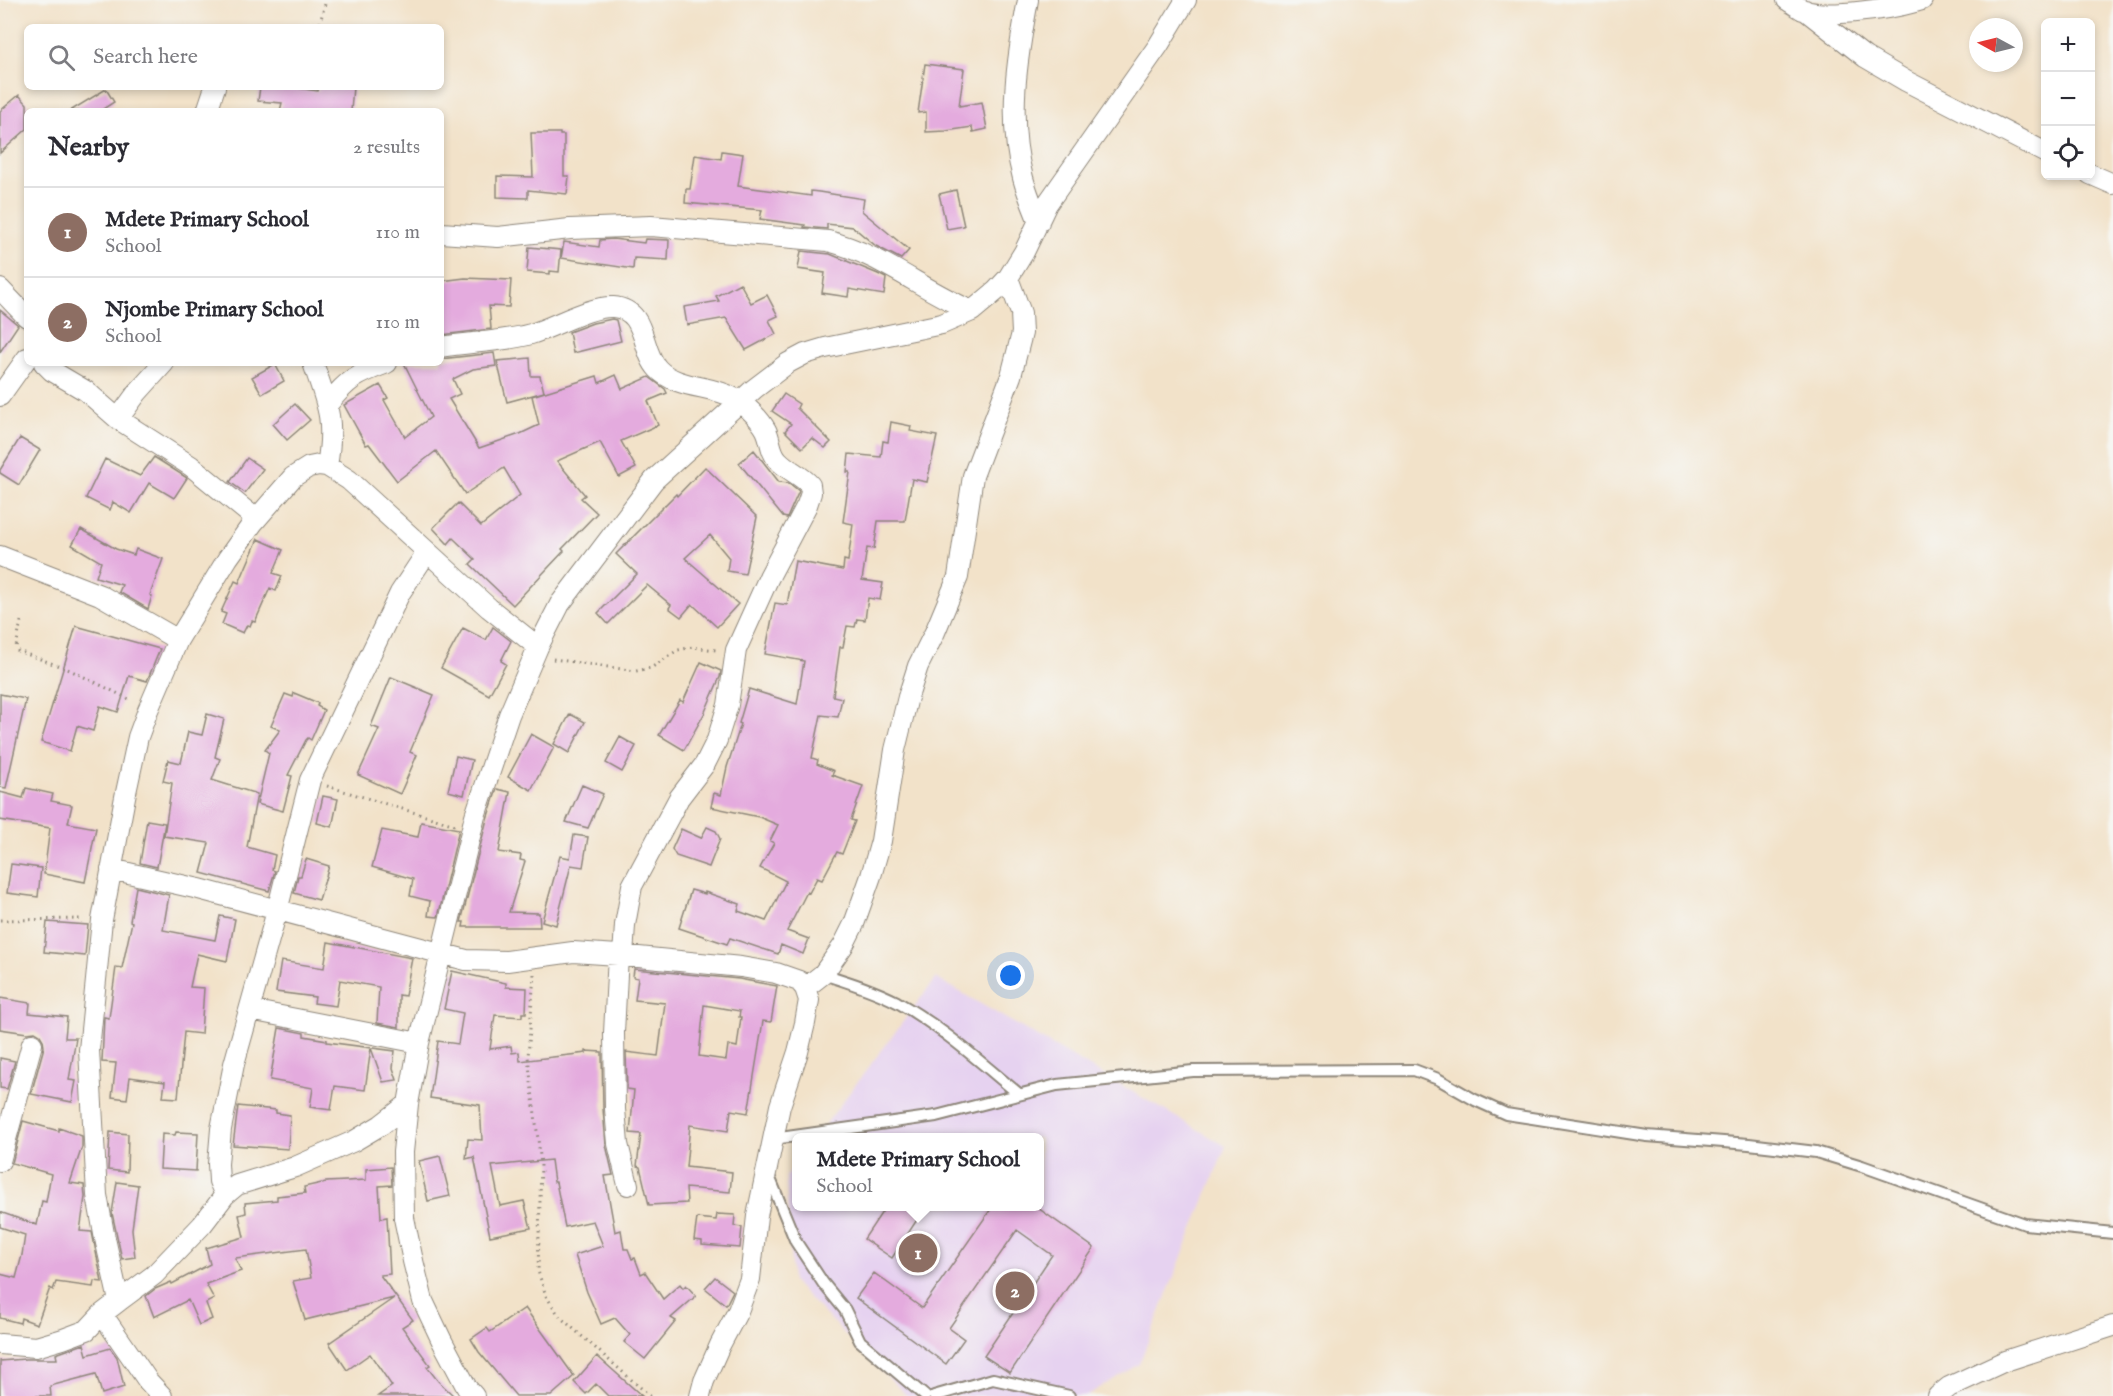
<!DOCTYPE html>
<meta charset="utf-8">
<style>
:root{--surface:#fff;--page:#f7f7f7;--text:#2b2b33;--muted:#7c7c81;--line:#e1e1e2;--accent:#2563eb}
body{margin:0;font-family:"IM FELL English",serif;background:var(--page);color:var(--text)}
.controls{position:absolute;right:18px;top:18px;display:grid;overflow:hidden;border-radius:9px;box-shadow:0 3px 9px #0003}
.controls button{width:54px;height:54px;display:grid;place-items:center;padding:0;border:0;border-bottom:2px solid var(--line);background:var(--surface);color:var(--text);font:30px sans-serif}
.compass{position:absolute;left:1969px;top:18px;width:54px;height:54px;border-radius:50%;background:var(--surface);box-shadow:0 3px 9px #0003;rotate:277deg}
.you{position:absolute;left:1011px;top:976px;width:21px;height:21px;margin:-15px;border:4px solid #fff;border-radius:50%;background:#1a73e8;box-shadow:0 0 0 9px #1a73e833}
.badge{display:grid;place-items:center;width:39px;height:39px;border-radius:50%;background:var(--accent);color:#fff;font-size:20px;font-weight:700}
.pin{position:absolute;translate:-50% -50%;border:3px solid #fff;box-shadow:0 2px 6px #0006}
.popup{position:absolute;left:792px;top:1133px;width:252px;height:78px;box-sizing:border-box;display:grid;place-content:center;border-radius:9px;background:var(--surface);filter:drop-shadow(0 2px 4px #0005);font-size:20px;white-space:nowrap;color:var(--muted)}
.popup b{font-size:22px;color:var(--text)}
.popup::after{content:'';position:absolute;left:50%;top:100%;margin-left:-12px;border:12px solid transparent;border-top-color:var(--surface)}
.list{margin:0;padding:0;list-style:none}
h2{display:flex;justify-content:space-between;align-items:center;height:78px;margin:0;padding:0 24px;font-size:26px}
h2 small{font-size:20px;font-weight:400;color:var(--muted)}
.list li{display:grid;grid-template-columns:39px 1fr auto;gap:18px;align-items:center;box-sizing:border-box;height:90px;padding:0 24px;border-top:2px solid var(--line)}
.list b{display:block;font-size:22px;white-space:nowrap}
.list p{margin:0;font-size:20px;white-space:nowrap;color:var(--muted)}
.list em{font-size:20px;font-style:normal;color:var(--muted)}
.icon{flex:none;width:33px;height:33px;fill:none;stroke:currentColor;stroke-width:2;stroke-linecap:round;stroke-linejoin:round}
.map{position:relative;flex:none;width:2113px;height:1396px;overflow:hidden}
.search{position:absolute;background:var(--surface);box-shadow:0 3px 9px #0003;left:24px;top:24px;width:420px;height:66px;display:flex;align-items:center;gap:15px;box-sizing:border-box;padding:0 21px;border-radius:9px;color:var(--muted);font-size:22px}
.panel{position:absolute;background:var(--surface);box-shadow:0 3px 9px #0003;left:24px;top:108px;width:420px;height:258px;border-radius:9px}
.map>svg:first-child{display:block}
.built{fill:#e6d2f0}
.building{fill:#e4abde;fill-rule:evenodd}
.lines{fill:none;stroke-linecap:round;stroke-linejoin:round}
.service-casing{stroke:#8e867a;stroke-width:14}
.minor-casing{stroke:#8e867a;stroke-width:22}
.path{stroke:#8e867a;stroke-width:3;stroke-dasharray:1.5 4.5;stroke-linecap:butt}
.service{stroke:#fff;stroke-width:10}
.minor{stroke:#fff;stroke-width:20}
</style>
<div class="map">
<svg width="2113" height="1396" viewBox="0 0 2113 1396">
<rect width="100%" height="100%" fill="#f6f6f2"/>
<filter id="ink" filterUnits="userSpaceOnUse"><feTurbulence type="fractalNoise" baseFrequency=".0167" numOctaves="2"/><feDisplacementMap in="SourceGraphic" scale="12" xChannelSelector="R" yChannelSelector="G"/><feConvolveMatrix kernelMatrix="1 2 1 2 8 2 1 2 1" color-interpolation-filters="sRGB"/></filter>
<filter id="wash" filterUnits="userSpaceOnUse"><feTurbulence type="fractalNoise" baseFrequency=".008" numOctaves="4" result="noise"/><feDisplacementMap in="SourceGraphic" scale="24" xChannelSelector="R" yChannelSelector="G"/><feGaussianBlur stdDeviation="1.35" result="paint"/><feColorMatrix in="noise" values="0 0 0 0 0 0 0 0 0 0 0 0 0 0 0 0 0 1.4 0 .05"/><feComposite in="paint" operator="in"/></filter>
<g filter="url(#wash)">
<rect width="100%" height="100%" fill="#f2e2c9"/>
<path class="built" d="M936,978L1226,1146L1139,1364L1086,1396H907L792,1281L786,1177L796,1163V1206H1040V1138L816,1137Z"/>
<g id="blocks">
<path class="building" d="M925,64L964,69L959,106L982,102L987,129L973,132L972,127L946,131L926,132V112L918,113Z
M260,87H290L318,91L319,87H353L351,111H280L282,103L258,101Z
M106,89L114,102L100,111H70Z
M19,95L27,104V129L0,153V111Z
M531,133H560V135H564V176H569L567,194L528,190V198L497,197V176L533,177Z
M722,151L743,154L738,186L811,196V191L819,192L864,199L862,211L909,250L901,259L876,246L853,227L827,224V229L804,227L805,225L760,219L762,210L685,203L686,189H690L695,155L721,159Z
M956,190L964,226L947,229L939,194Z
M613,239L644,243L645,239L669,240L668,260L634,258L633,269L561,258L564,242L599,247L600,240Z
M529,247L561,250L559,272L550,271V274L527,272Z
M801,251L830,254L878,274L886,278L884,295L849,289L848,297L822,293L825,273L798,269Z
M465,278L511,280L509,307L489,306L491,329L441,335V281Z
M740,283L751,303L767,295L778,316L769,320L776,334L746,350L726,318L687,325L684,307L719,301L716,296Z
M0,310L18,325L0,352Z
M612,319L616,320L621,341L573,353L569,332L593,323Z
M494,353L496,366L473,369L453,379L460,394L449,399L479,448L520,434L539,425L532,396L597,376L599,383L616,375L622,389L649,377L665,389L667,393L648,401L658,425L621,441L636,468L619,477L600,442L557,461L585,495L581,498L597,513L562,549L564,551L513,605L470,564L475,559L453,538L448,544L433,528L458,503L481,526L520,495L504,468L465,494L436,451L397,481L369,444L366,445L344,405L380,385L388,398L384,400L405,437L431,417L404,363H441V359Z
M530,358L531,376H540L544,392L507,402L497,361Z
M275,364L284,381L262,394L252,377Z
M784,394L799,404L797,408L831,442L825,448L812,438L802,448L785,431L791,424L772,411Z
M295,404L310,420L287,440L273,424Z
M891,422L911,426L910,431L937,436L927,482L912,479L905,521H878L874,549L867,548L862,580L883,583L880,600L868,598L865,620L857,619L855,627L847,626L843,647H840L833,696L842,698L838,717L821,715L812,758L818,760L817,764L834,771L832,775L863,786L851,820L855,821L842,854L837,852L822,880L817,878L809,893L807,892L787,931L809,939L803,954L781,945L778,954L730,938L727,944L679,928L691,890L705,894V892L740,904L738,911L766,921L786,881L760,868L774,843L770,841L778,825L759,817L711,807L714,793L721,795L727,767L741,724L739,723L749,689L797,704L804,661L765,654L775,603L787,605L795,561L843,570L844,560L848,561L853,524L843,522L850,472H847L849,454L881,457L883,441L888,442Z
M20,438L40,450L19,485L0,473V470Z
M754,450L779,482L789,483L799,491L787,518L783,517L739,463Z
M154,457L187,478L174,498L149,483L131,513L113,502L110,510L86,498L105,459L140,476Z
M247,458L263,469L245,493L230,482Z
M705,467L757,517L745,574L727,571L729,558L710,535L685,558L738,604L717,627L692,604L681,617L669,608L671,605L647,585L608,624L598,613L637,574L616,554L676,494L677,496Z
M81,529L116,549L134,555L136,549L163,559L150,595L152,596L148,609L119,592L122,585L96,577L101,562L72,545Z
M258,539L283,550L273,573L282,576L276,591L270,588L255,622L252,621L250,626L247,625L243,633L222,624L226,614L221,612L235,581L239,583Z
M76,626L160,649L147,681L129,676L118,712L100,706L93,731L77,726L70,751L41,742Z
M493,627L511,641L501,661L506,664L489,695L441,668L463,628L486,640Z
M701,662L721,671L720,677L704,714L684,750L659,735L680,700L683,702Z
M391,677L434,695L410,752L417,755L400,794L358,775L379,729L371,726Z
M294,693L318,703L317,706L324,710L311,740L308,738L306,740L288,775L292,776L283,811L257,804L269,753L265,750L280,730L271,726L285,694L293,697Z
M0,694L26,699L6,788L0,787Z
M207,714L224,719L215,757L220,759L212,780L257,794L247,847L275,855L272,870L275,871L269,891L201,873L209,843L164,836L172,783L163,781L168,760L181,763L188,732L202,735Z
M570,714L585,722L569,753L554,744Z
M531,734L554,747L531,790L508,777Z
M620,737L636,746L622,772L606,763Z
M456,756L472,760L464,795L448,791Z
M582,785L603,794L588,828L566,822Z
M26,788L53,794L51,801L72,805L68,823L96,828L85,882L44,874L50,828L0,820V792L23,798Z
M497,789L510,792L499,852L521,855L520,860L525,861L509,912L539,913L540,927H463L464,922H461L487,819Z
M323,796L338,799L332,827L317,823Z
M147,820L165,823L157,867L140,863Z
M421,822L459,829L438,917L428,916L430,901L410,896L413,879L372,867L382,830L418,837Z
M707,827L716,831L720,839L709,867L676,856L672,849L681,829L701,838Z
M574,835L588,837L583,867L571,865L556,925L542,921L560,856L570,858Z
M306,859L329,866L319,900L294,893L298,876H301Z
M11,864L41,868L38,897L7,893Z
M136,887L169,895L163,930L215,940L220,916L235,919L227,961L197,954L190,987L204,988L201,1034L184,1032L178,1098L163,1097L165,1082L130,1077L127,1099L112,1097L116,1063L102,1062L104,1017L109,1018L116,967L122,968L132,922L130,921Z
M47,922L88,925L85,956L44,952Z
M328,942L412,958L405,996L399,995V1027L377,1023L379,987L340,980L336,1006L314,1003L315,997L276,992L281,961L324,968Z
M634,969L739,979L777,986L771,1022L763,1021L748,1113L731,1110L728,1131L690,1125L686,1167L732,1172L730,1192L686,1188L687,1203L649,1205L640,1167L637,1166L641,1134L630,1133L634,1090L627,1089L626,1052L658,1056L665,1003L635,1000L638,978L633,977ZM704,1005L740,1011L739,1017H741L737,1047L728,1045L726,1060L699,1056Z
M452,971L506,983V987L527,988L526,1013H522V1017L495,1015L490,1049L511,1046L512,1053L519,1052L520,1061L586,1053V1051L602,1052L603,1109L606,1145L613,1175L605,1176L615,1232L621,1230L624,1249H628L632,1259L635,1258L641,1274L645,1272L663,1299L680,1284L683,1288L686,1285L696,1296L671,1318L676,1321L645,1359L624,1342L630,1335L615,1318L601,1324L587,1292L575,1255L603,1246L593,1221L565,1227L556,1182H554L551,1160L492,1166L500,1206L524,1201L531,1228L490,1236L474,1157L466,1159L468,1139L482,1140L480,1105L430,1098L438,1041L458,1044L463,1013L444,1009Z
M0,998L30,1003L29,1013L67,1017L65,1038H76L69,1080L76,1081L72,1102L31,1094L44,1047L43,1040L40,1035L35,1032L27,1033L0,1029Z
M279,1028L304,1033V1036L327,1040V1042L395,1051L393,1068L397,1080L383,1082L371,1048L365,1090L335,1086L331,1110L310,1107L313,1088L270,1080Z
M0,1058L15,1061L7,1089L0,1088Z
M238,1106L276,1110V1113L290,1115L288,1149L233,1145Z
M23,1121L59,1131V1128L82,1136V1147L70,1183L84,1185L85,1197L80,1231L92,1232L102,1282L94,1281L93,1287L56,1282L53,1290L50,1288L37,1324L21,1318L20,1323L0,1318V1274L16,1278L22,1255L25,1235L0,1227V1212L37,1225L42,1201L46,1202L51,1174L12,1163Z
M110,1132L128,1134L127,1172L108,1170Z
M176,1132L198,1133L196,1171L160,1169L162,1134L175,1135Z
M440,1156L450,1196L428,1201L419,1161Z
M391,1167L392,1185L379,1186L381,1218L387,1217L390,1274L380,1275L413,1320L402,1327L430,1365L427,1367L438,1381L454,1396H378L392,1386L370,1354L347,1370L329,1343L394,1298L305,1320L293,1281L311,1278L306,1249L235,1258L241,1271L206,1284L214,1299L206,1303L212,1319L199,1325L188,1300L154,1317L146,1296L155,1289L171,1282L172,1284L210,1264L206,1248L244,1237L239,1215L246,1213L245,1203L277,1200V1196L305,1193L304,1187L326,1182L366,1180V1169Z
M117,1182L138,1185L132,1229L135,1257L122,1259L112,1213Z
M886,1206H926L892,1258L864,1239Z
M993,1206H1035L1094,1248L1010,1373L984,1356L1052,1255L1017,1230L949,1328L964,1339L946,1364L856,1298L874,1273L922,1308Z
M717,1214L735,1215L734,1226L742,1227L740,1248L702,1245V1241L694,1240L697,1218L716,1220Z
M715,1277L733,1291L726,1305L705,1288Z
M525,1308L574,1376L551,1396H516L479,1352L471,1339L487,1328L490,1332Z
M84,1344L87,1355L110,1348L117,1357L124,1387L102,1394L96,1374L50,1386L51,1396H0V1361L25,1359H57L56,1354Z
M597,1356L642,1396H608L596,1384L586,1394L574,1382Z"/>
</g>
</g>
<g filter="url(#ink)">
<use href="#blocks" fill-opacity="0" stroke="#8e867a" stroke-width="1.5"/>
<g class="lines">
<g class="service-casing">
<path id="service" d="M823,974C848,982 874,990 897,1002C942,1027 980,1062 1019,1094
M773,1139L936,1116L1057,1085L1193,1071L1414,1070L1438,1079L1475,1100L1506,1114L1647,1136L1749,1144L1816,1152L1862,1166L2025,1224L2113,1233
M768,1174L796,1242L823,1283L845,1310L860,1341L925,1396
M934,1396L993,1379L1069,1396"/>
</g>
<g class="minor-casing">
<path id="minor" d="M1028,0C1017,58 1007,119 1023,178C1027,193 1033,207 1039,222
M1787,0C1792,3 1798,7 1803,10C1827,19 1897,8 1922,0
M1805,10L1865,57L1906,81L2046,153
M207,111L215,87
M2090,174L2113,184
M441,233L498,237L570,229L651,226L828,241C881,254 922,290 972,311
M0,289L27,317
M441,347C470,342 502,342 531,334C555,327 589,306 613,307C648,310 640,350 658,369C677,389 712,385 734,398C746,405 760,419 766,430C771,440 770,452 778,460C787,470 801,475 810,485L811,493L807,505L769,577L736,650L728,705L717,740L705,764L679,798L632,886L625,925L623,956
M44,363L52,371L86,391L118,419L191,466L256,519
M313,363C328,406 335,420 327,466
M0,396L27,358
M328,404C348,379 357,374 387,363
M118,419L137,393L164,363
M0,556L100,595L178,640
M111,869L199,889L466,960L507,961L573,952L618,955L741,967L776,973L799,981L805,988L809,1000L805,1023L798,1052L780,1106L757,1216L750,1279L738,1311L720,1345L704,1381L700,1396
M618,955L614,1033L615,1109L618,1144L628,1185
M805,988L823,974L843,946L854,924L871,876L881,841L895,750L908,697L918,666L935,632L958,577L973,476L1011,376L1022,333L1021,313L1008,278
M250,1010L419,1043
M0,1161L32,1044
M225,1195L219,1181L218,1164L221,1129L234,1064L277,911L310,780L400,593L427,552
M119,1301L154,1275L202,1225L225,1195L237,1185L295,1167L354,1141L381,1125L408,1104
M102,1314L148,1381L162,1396
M0,1344L36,1347L63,1339L87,1330L102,1314L119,1301L104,1234L97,1195L89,1050L102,920L125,797L138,737L148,710L178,640L228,558L253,523L293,477L309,467L319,465L327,466L349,480L489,608L538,647
M474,1396L467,1388L442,1341L423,1301L413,1261L404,1218L403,1152L408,1104L419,1043L475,816L509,715L538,647L560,604L654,480L754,389L788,363L805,354L825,348L942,324L972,311L996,291L1008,278L1024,252L1047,204L1158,46L1186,0
M1938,1396L1949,1387L2005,1361L2113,1326"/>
</g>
<path class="path" d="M320,23L326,0
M21,621L16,647L18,651L70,670L131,700
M553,659L636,671L651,668L678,650L693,647L716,650
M327,786L455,825
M0,920L83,919
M534,974L528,1057L541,1164L538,1271L546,1296L560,1317L650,1396"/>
<use href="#service" class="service"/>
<use href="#minor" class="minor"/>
</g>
</g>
</svg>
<div class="controls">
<button>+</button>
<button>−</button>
<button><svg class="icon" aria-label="locate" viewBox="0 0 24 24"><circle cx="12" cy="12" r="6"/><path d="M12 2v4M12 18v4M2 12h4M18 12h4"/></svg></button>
</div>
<svg class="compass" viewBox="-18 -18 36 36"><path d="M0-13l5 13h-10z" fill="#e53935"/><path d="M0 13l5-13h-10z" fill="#7c7c81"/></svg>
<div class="you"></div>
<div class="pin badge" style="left:918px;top:1253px;background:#8d6e63">1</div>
<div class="popup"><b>Mdete Primary School</b>School</div>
<div class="pin badge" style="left:1015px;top:1291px;background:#8d6e63">2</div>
<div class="search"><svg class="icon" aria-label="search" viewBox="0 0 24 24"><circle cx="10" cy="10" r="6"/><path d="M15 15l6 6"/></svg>Search here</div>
<section class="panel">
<h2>Nearby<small>2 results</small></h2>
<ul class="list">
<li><span class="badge" style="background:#8d6e63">1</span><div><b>Mdete Primary School</b><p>School</p></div><em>110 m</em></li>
<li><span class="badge" style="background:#8d6e63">2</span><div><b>Njombe Primary School</b><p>School</p></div><em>110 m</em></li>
</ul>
</section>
</div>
